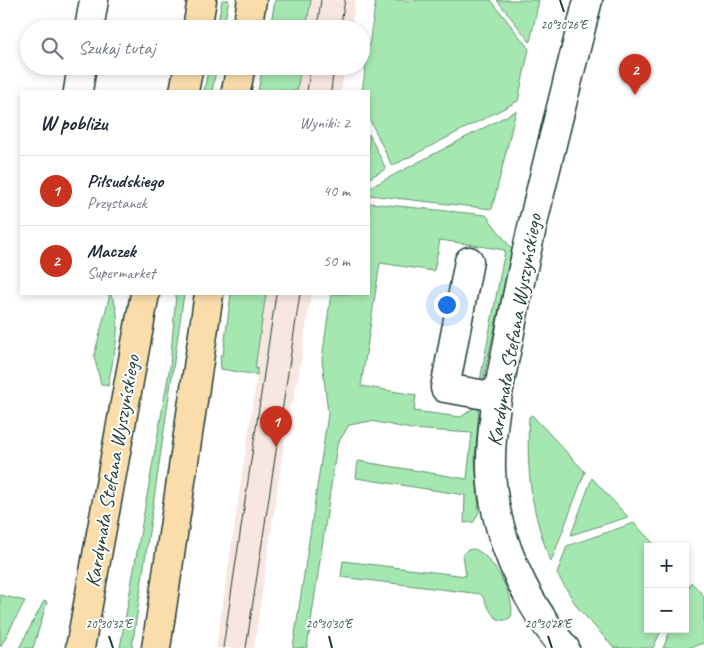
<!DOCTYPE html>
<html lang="pl">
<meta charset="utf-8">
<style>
:root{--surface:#fff;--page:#f2f2f3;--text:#1f2937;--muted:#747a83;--line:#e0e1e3;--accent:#c8321e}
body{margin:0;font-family:Caveat,sans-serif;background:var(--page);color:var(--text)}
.controls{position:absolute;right:15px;bottom:15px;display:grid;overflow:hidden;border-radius:0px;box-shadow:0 2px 8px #0003}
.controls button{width:45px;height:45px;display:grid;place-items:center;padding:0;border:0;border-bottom:1px solid var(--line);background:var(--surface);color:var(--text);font:25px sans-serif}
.you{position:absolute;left:446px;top:304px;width:18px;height:18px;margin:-12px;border:4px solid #fff;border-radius:50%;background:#1a73e8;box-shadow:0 0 0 8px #1a73e833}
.badge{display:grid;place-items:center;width:32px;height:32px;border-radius:50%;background:var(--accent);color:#fff;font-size:16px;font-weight:700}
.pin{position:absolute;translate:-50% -41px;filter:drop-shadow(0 1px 2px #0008)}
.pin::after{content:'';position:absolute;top:26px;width:18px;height:15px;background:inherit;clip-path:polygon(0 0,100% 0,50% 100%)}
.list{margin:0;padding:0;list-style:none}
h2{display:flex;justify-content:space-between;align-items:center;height:65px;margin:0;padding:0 20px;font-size:21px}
h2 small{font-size:16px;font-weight:400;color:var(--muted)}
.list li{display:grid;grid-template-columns:32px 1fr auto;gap:15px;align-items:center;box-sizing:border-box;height:70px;padding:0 20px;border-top:1px solid var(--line)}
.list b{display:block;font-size:19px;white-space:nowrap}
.list p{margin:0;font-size:16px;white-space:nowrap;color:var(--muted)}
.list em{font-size:16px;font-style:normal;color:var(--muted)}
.icon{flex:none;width:28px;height:28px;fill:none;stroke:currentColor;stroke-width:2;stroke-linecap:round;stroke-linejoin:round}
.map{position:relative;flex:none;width:704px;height:648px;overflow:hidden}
.search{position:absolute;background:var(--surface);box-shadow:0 2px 8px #0003;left:20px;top:20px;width:350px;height:55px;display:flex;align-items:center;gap:12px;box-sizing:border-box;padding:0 18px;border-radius:28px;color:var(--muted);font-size:19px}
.panel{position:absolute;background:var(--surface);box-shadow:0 2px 8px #0003;left:20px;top:90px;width:350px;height:205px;border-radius:0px}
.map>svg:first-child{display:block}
.built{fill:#f7e7e0}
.green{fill:#a5e7b1;stroke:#629272}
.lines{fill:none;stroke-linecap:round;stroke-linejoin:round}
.minor-casing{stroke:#1f3d34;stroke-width:31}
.major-casing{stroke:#1f3d34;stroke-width:31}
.minor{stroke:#fff;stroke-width:28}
.major{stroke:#faddab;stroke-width:28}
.tram{stroke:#1f3d34;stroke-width:1}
.ticks{fill:none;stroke:#1f3d34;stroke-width:2}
.labels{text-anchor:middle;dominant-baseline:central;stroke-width:4;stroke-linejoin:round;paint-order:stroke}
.street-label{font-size:21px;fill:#1f3d34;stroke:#fff}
.ticks-label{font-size:12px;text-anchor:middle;fill:#1f3d34;stroke:#fff;stroke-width:4;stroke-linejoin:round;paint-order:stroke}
</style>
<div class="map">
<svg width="704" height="648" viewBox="0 0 704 648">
<rect width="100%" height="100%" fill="#fff"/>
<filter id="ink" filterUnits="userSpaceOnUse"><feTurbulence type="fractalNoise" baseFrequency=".02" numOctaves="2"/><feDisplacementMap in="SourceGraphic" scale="10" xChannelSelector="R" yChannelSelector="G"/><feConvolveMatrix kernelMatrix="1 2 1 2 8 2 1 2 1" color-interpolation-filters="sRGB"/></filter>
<g filter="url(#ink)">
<path class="built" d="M311,0H355L351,29H306Z
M301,66H345L341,91H297Z
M266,294H311L298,381H296L293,404H290L254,648H216L257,375V368H255Z"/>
<path class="green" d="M222,0H229L223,29H217Z
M275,0H311L306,29H270Z
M376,0H491L529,49L518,101L392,166L369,118V91H362Z
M497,0H539L530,42Z
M209,66H217L212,91H204Z
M263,66H301L297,91H258Z
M516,111L492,209L369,195V188Z
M369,134L386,169L369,178Z
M369,203L486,215L512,249L483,381H480L505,250L440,240L434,271L380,263L361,386L416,395L414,411L461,417L476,406L479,407L475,459L479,512L474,522L464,523L465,495L356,478L358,461L467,479L472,433L411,429L371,421L349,425L337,445L307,648H293L328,414L322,359L331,294H369Z
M110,294C126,315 112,361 108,386L101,384L94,356Z
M176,294H184L132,648H120L170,366Z
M231,294H266L255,368H257V375L221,369L220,355H223Z
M532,415L585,472L551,562C531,512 526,471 529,417Z
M592,478L628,517L571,535Z
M634,523L657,547H648V629H662L653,648H614L578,608L557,574L567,546Z
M474,549C492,554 517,600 511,617C495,629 488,605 481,594L341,577L343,561L466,576L463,555L467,550Z
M691,582L704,596V643L688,648H663L671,629H685V596Z
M0,595L25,601L1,646H0Z
M44,601L47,602L33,648H19Z"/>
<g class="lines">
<g class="minor-casing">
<path id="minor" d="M89,29L94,0
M78,91L82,66
M469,261L445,388L497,397
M565,648C524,602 493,532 491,469C490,422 502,374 511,327C532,217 561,109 588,0"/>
</g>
<g class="major-casing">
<path id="major" d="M197,29L202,0
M247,29L252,0
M184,91L189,66
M236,91L241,66
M80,648L145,294
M156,648L209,294"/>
</g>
<use href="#minor" class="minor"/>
<use href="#major" class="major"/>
<path class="tram" d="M317,29L321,0
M340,29L345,0
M307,91L311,66
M331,91L334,66
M223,648L276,294
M246,648L300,294"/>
</g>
</g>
<path class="ticks" d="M560,0L564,12M109,636L113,648M329,636L332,648M548,636L552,648"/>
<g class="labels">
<g class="street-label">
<text transform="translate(514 330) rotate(-80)">Kardynała Stefana Wyszyńskiego</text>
<text transform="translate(112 471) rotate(-80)">Kardynała Stefana Wyszyńskiego</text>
</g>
</g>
<g class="ticks-label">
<text x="564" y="29">20°30'26"E</text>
<text x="109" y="628">20°30'32"E</text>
<text x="329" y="628">20°30'30"E</text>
<text x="548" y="628">20°30'28"E</text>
</g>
</svg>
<div class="controls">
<button>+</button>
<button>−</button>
</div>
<div class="you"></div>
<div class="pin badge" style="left:276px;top:447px">1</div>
<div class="pin badge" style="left:635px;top:95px">2</div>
<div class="search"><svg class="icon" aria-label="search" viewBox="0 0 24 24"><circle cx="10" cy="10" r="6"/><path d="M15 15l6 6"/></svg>Szukaj tutaj</div>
<section class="panel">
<h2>W pobliżu<small>Wyniki: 2</small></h2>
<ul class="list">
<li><span class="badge">1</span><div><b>Piłsudskiego</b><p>Przystanek</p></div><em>40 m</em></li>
<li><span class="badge">2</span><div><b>Maczek</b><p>Supermarket</p></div><em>50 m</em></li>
</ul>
</section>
</div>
